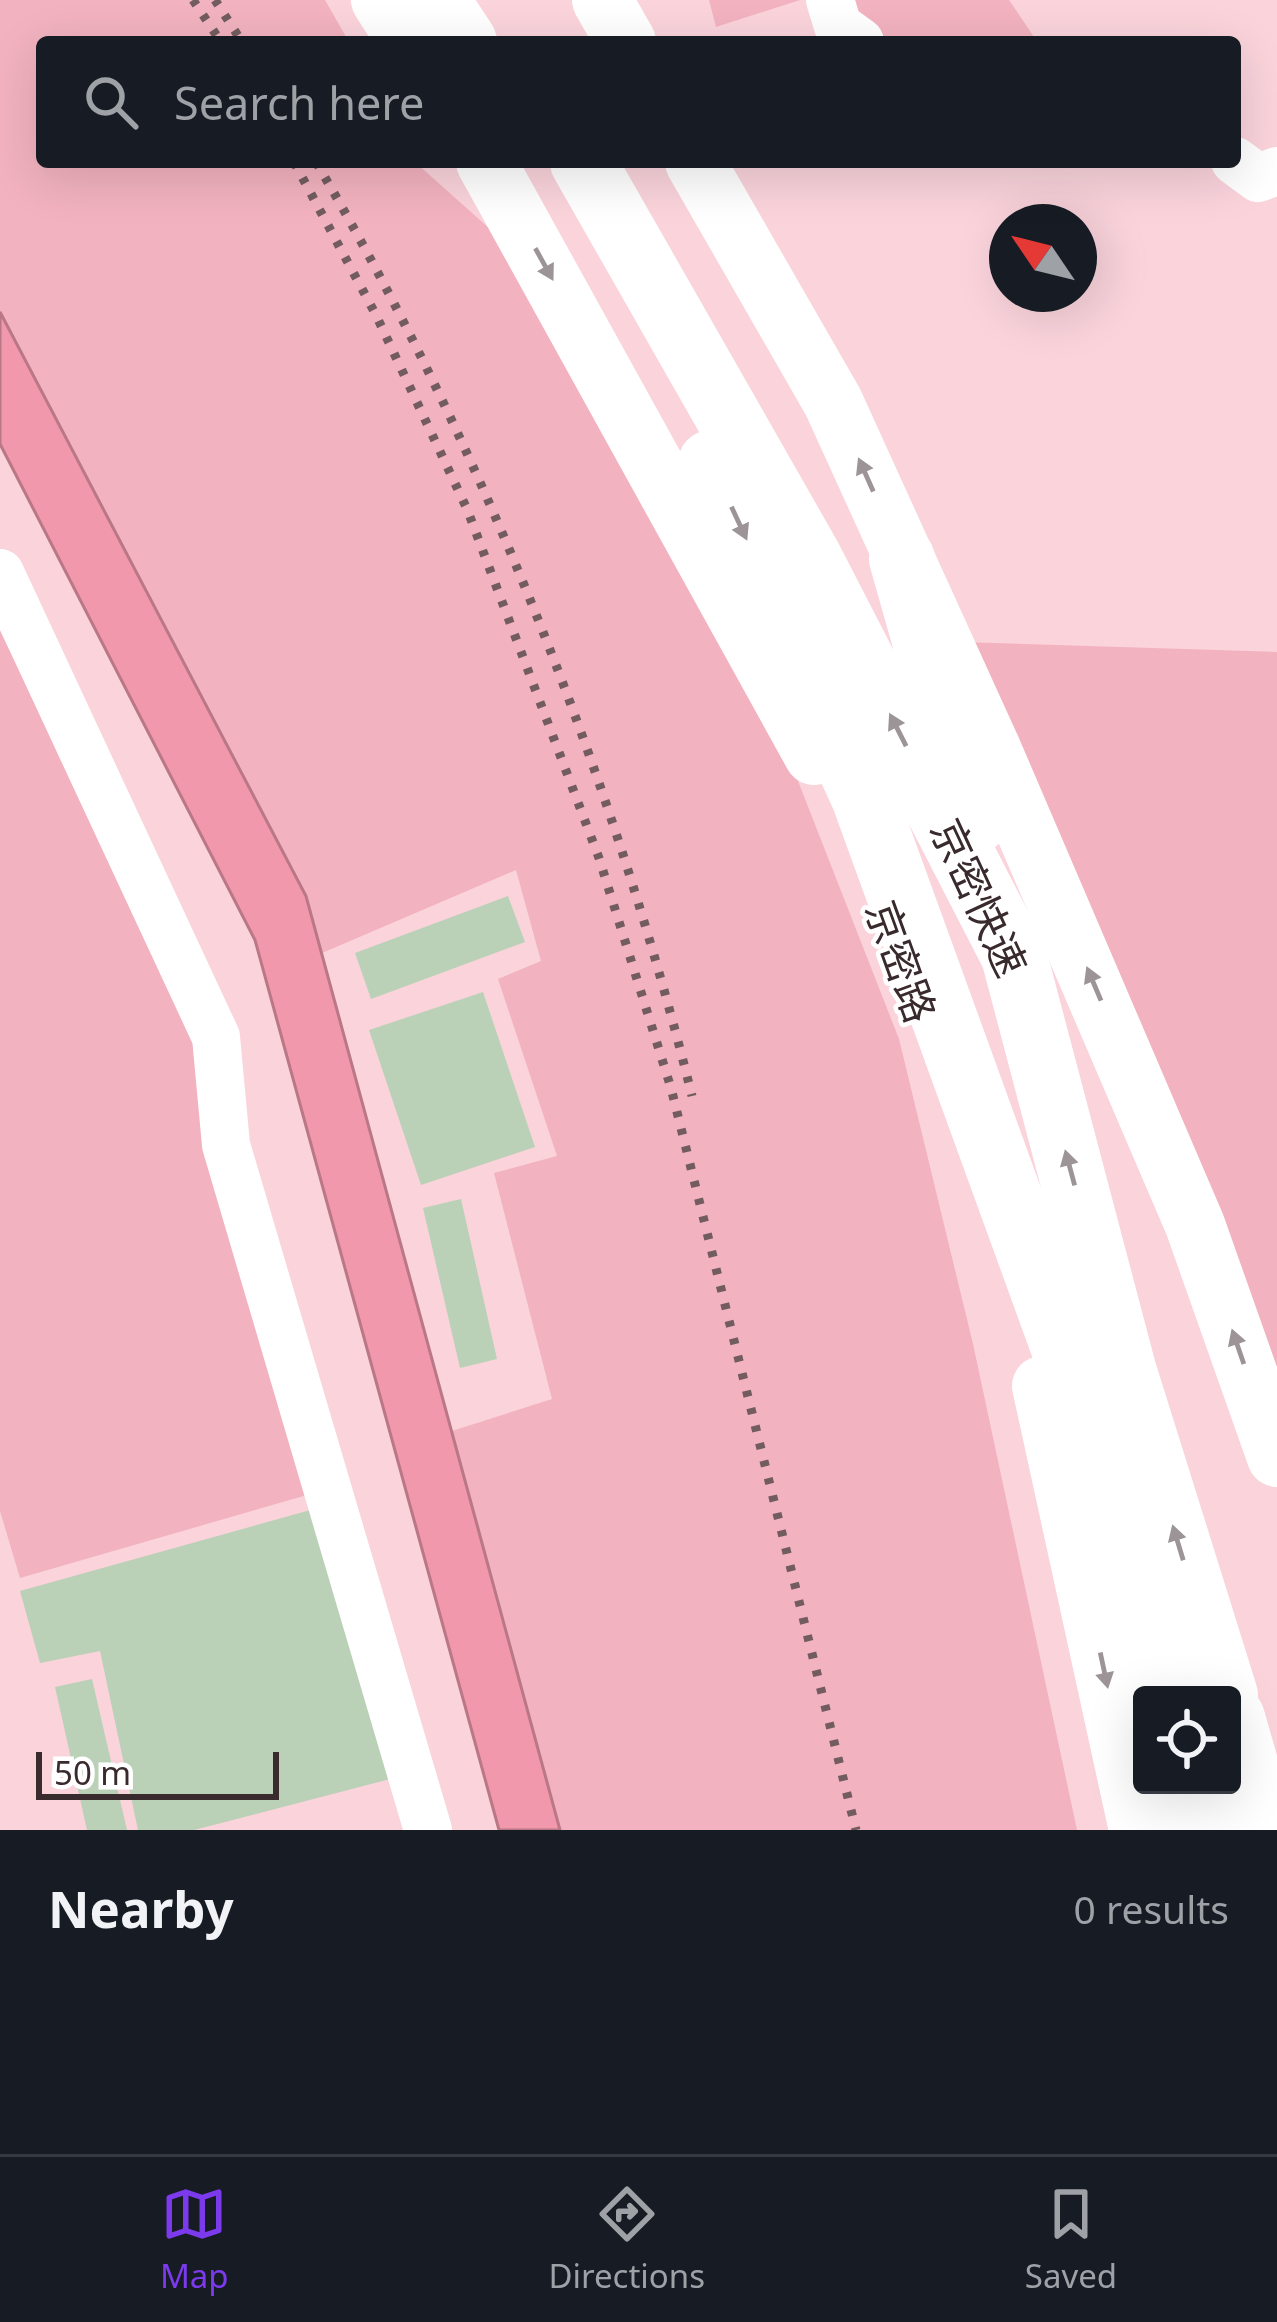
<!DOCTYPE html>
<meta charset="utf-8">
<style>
:root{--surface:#171b24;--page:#242831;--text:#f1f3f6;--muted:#9ea1a6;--line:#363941;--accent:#7c3aed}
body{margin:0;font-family:"Noto Sans","Noto Sans SC",sans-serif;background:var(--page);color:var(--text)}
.controls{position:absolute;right:36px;bottom:36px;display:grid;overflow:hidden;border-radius:12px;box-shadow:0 12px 48px #0002}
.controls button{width:108px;height:108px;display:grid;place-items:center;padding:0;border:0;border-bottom:3px solid var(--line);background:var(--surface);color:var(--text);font:60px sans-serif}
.compass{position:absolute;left:989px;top:204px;width:108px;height:108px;border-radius:50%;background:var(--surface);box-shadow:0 12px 48px #0002;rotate:305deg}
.scale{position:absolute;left:36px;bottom:30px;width:243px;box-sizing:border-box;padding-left:12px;border:6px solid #392a2d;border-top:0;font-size:33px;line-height:42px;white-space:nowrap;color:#392a2d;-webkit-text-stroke:9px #fff;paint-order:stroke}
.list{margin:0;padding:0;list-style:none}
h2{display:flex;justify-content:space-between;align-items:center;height:156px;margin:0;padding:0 48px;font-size:51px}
h2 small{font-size:39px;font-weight:400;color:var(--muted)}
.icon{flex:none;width:66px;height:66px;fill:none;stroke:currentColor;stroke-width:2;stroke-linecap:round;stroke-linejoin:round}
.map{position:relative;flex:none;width:1277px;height:1830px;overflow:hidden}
.search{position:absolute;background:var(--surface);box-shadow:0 12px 48px #0002;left:36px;right:36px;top:36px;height:132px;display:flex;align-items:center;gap:30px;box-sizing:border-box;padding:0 42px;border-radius:12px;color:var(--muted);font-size:45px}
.sheet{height:324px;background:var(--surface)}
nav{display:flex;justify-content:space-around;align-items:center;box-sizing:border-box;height:168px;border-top:3px solid var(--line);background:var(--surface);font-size:33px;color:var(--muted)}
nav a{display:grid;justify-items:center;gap:6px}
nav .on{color:var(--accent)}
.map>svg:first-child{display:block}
.green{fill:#f2b2bf}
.water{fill:#f298ac;stroke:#ba7786;stroke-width:3}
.building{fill:#bad1b7}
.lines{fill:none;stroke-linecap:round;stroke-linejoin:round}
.minor{stroke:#fff;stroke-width:48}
.major{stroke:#fff;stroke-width:60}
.highway{stroke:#fff;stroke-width:66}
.rail{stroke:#725c60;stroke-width:9;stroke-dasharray:6 12;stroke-linecap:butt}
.oneway{fill:#9c9496}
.labels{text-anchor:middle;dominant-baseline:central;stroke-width:9;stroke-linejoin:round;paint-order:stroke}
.street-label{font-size:42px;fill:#392a2d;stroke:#fff}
</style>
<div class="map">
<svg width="1277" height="1830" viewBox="0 0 1277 1830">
<rect width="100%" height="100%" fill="#fad3db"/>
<path class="green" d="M0,0H325L349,42H42V162H415L578,308L787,753L899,1039L973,1344L1077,1830H560L452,1431L552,1399L494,1173L557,1156L498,979L541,961L516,870L322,953L306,895L0,312Z
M709,0H800L716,27Z
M853,0H1009L1036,40L884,39L858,19Z
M0,631L200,1039L307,1495L20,1578L0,1511Z
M959,642L1277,652V1368Z"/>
<path class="water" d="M0,312L306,896L560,1830H499L255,940L0,444Z"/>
<path class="building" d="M508,896L525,942L371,999L355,953Z
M483,992L535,1147L421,1185L369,1030Z
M461,1199L497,1359L460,1368L423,1208Z
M314,1509L394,1778L194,1830H138L100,1651L40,1663L20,1591Z
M92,1679L127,1830H87L55,1687Z"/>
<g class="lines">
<path class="minor" d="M830,0L838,26L860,42
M1235,161L1258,178L1277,171
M0,573L216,1037L226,1145L428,1830"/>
<path class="major" d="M381,0L408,42
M602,0L626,42
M486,162L814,755
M695,162L833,402L991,749L1195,1225L1277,1457
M1042,1386L1139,1830"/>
<path class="highway" d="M436,0L464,42
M583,162L809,558L1014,956L1123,1369L1225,1695
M711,463L864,797L1067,1356L1115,1553L1157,1695
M902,559L976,820
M1232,1718L1264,1830
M1184,1785L1197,1830"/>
<path class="rail" d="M193,0L221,42
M215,0L242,42
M294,162L376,315L467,509L599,858L671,1088L856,1830
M316,162C481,443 614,780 692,1096"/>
</g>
<defs><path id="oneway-solid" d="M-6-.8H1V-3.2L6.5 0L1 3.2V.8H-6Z" transform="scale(3)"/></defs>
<g class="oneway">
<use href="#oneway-solid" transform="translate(544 264) rotate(61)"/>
<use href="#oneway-solid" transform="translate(866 475) rotate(-114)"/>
<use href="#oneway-solid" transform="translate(739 523) rotate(65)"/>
<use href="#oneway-solid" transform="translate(898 730) rotate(-117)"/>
<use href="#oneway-solid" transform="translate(1094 984) rotate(-113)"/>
<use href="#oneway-solid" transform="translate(1070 1168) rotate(-105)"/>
<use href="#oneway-solid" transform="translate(1238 1347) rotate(-109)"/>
<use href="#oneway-solid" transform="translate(1178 1543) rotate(-107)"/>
<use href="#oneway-solid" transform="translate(1104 1670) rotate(78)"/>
</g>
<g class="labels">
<g class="street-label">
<text transform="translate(980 897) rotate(65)">京密快速</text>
<text transform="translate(902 961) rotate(70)">京密路</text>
</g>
</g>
</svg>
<div class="controls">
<button><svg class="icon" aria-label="locate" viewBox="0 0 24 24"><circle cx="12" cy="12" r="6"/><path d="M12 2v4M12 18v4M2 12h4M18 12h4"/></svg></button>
</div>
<svg class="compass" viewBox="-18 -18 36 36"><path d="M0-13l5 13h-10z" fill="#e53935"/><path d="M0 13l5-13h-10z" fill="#9ea1a6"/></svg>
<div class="scale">50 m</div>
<div class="search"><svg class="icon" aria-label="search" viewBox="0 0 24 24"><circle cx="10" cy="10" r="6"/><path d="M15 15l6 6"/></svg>Search here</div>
</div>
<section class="sheet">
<h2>Nearby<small>0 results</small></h2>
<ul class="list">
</ul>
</section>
<nav>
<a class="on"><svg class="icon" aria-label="map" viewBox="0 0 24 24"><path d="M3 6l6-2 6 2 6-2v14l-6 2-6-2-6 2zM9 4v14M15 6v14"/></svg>Map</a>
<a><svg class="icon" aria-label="directions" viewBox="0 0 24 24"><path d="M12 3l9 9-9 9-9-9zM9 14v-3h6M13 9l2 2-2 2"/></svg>Directions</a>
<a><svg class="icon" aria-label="saved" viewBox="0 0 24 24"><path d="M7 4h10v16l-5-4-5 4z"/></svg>Saved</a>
</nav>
